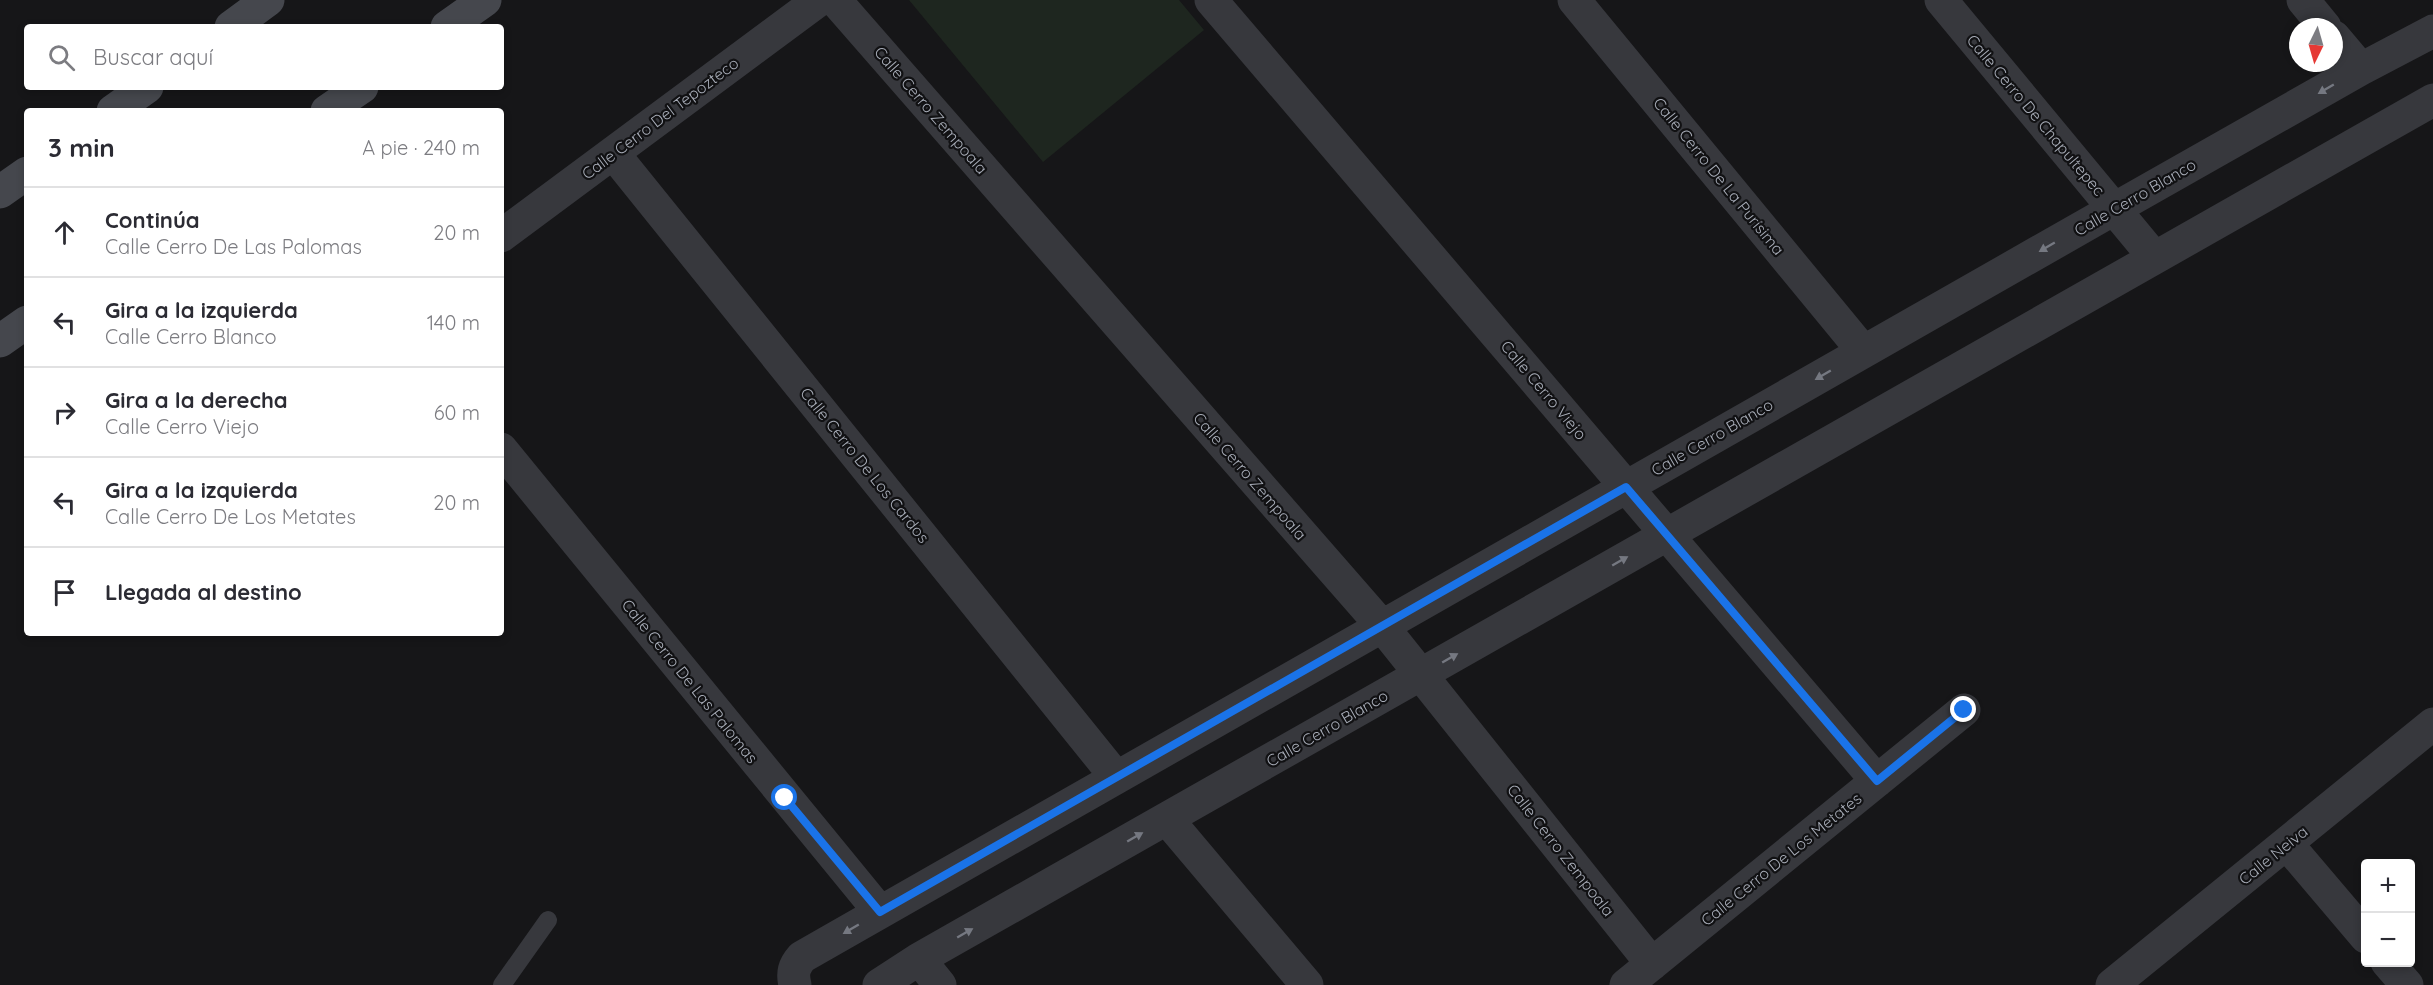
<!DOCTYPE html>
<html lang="es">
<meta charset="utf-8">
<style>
:root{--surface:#fff;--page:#f2f2f3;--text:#2b2b33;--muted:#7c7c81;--line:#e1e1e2}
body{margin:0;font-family:Quicksand,sans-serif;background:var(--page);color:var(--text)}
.controls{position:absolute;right:18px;bottom:18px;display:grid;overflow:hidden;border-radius:6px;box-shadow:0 3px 9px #0003}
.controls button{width:54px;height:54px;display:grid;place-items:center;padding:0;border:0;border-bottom:2px solid var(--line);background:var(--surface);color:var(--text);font:30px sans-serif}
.compass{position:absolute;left:2289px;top:18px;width:54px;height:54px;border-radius:50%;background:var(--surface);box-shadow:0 3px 9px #0003;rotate:185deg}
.stop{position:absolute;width:18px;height:18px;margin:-14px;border:4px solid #1a73e8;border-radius:50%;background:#fff}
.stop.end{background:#1a73e8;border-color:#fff;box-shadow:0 2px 6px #0008}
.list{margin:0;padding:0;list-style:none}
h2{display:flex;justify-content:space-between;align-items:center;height:78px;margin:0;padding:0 24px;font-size:26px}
h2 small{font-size:20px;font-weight:400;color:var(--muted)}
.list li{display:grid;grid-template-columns:39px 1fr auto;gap:18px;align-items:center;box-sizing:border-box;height:90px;padding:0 24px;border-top:2px solid var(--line)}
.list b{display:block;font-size:22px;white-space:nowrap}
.list p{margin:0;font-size:20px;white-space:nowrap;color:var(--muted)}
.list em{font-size:20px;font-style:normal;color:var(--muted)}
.icon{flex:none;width:33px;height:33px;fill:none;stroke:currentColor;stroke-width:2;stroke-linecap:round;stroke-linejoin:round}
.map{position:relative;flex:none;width:2433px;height:985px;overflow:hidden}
.search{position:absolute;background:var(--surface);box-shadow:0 3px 9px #0003;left:24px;top:24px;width:480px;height:66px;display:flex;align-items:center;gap:15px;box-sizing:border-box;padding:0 21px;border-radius:6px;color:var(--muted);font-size:22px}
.panel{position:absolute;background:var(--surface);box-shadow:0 3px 9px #0003;left:24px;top:108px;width:480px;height:528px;border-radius:6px}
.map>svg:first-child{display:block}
.green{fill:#1e261f}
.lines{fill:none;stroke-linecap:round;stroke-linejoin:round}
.service{stroke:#37383d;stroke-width:18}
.minor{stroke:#37383d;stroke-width:33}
.secondary{stroke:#45474d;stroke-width:33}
.oneway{fill:#757881}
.route{stroke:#1a73e8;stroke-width:8}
.labels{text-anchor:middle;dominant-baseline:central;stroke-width:4.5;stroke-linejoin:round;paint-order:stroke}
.street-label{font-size:16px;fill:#a8adb8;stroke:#111113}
</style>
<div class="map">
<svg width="2433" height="985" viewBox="0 0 2433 985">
<rect width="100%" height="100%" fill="#161618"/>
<path class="green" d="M909,0H1179L1204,30L1043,162Z"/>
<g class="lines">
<path class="service" d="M502,985L548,920"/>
<path class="minor" d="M835,0L1382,626L1652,964
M1211,0L1877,781
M1574,0L1863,351
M1941,0L2154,257
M2303,0L2325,27
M2334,37L2361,69
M613,153L1116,777
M501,236L819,0
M501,449L880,912
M1167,819L1307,985
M2287,844L2366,937
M919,959L940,985
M2387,962L2407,985
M795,985C792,973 794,966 802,957L2114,209L2361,69L2433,31
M879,985L919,959L2433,100
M1626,985L1964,710
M2112,985L2433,724"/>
<path class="secondary" d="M231,27L268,0
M447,27L485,0
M113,111L147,87
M327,111L362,87
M0,192L27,173
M0,341L27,322"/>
</g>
<defs><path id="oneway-solid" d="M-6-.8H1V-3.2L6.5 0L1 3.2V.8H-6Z" transform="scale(1.5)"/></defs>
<g class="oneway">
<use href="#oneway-solid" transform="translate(2326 89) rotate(150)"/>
<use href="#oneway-solid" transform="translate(2047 247) rotate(150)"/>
<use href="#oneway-solid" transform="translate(1823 375) rotate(150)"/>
<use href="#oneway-solid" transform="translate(1620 561) rotate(-30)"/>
<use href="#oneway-solid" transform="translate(1450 658) rotate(-30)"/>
<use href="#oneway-solid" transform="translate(1135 837) rotate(-30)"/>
<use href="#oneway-solid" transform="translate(851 929) rotate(150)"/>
<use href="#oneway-solid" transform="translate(965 933) rotate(-30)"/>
</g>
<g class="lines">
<path class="route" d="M785,798L880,912L1626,487L1877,781L1964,710"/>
</g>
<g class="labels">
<g class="street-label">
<text transform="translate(931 110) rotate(49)">Calle Cerro Zempoala</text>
<text transform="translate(2036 115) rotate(50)">Calle Cerro De Chapultepec</text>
<text transform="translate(660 118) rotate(-37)">Calle Cerro Del Tepozteco</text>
<text transform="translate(1719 176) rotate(51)">Calle Cerro De La Purísima</text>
<text transform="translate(2135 197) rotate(-30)">Calle Cerro Blanco</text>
<text transform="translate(1544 390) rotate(50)">Calle Cerro Viejo</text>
<text transform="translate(1712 437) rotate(-30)">Calle Cerro Blanco</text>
<text transform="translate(865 465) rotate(51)">Calle Cerro De Los Cardos</text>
<text transform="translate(1250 476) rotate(49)">Calle Cerro Zempoala</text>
<text transform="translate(690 681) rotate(51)">Calle Cerro De Las Palomas</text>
<text transform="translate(1327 728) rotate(-30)">Calle Cerro Blanco</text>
<text transform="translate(1561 850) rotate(52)">Calle Cerro Zempoala</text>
<text transform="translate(2273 855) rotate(-39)">Calle Neiva</text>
<text transform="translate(1781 859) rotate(-39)">Calle Cerro De Los Metates</text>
</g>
</g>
</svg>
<div class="controls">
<button>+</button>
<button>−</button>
</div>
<svg class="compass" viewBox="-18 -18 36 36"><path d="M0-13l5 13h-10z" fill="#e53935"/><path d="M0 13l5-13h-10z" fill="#7c7c81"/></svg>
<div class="stop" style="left:785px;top:798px"></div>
<div class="stop end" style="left:1964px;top:710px"></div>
<div class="search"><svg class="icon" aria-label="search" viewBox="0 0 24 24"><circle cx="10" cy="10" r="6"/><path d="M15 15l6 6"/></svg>Buscar aquí</div>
<section class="panel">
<h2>3 min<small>A pie · 240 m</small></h2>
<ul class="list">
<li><svg class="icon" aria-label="ahead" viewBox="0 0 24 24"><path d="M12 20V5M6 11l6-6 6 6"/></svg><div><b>Continúa</b><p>Calle Cerro De Las Palomas</p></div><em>20 m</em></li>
<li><svg class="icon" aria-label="left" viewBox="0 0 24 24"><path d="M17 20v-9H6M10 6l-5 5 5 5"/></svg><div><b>Gira a la izquierda</b><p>Calle Cerro Blanco</p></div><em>140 m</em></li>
<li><svg class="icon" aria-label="right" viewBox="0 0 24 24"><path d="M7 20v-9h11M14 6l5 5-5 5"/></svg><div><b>Gira a la derecha</b><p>Calle Cerro Viejo</p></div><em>60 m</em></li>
<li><svg class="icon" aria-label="left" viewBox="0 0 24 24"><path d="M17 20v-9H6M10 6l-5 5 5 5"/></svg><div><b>Gira a la izquierda</b><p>Calle Cerro De Los Metates</p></div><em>20 m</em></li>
<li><svg class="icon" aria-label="arrive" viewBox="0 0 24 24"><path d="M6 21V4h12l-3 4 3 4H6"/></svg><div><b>Llegada al destino</b></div></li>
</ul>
</section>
</div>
